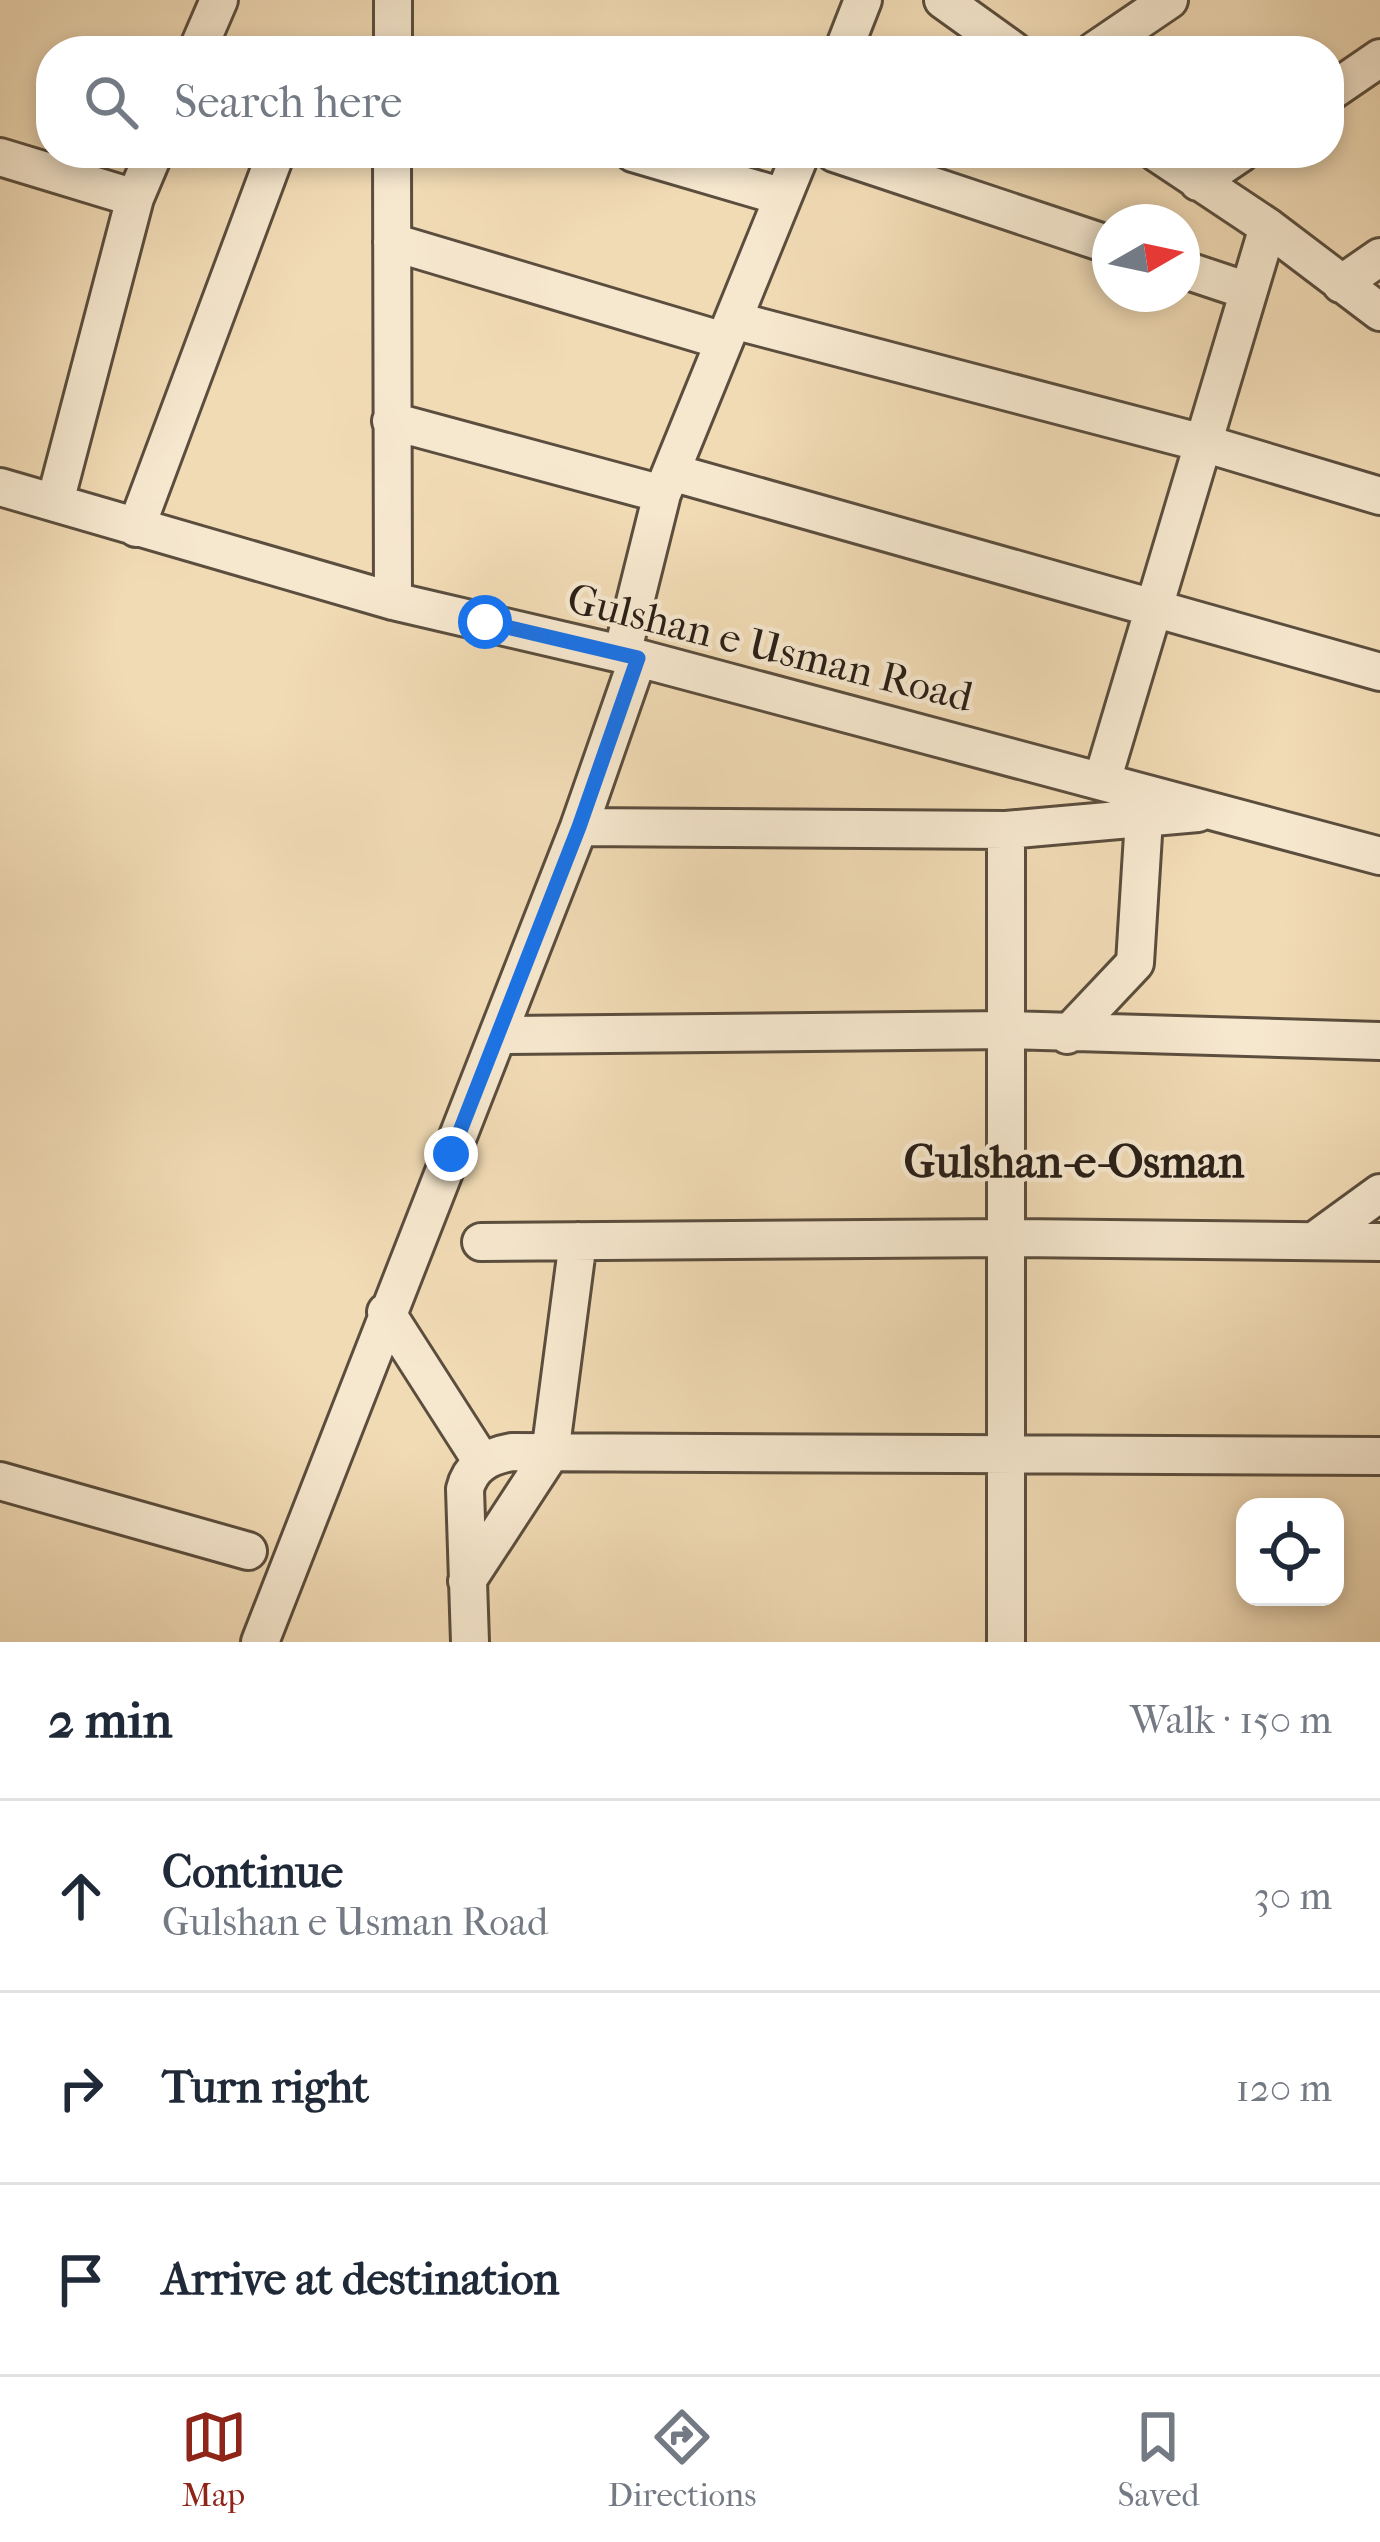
<!DOCTYPE html>
<meta charset="utf-8">
<style>
:root{--surface:#fff;--page:#f6f6f7;--text:#1f2937;--muted:#747a83;--line:#e0e1e3;--accent:#8f2418}
body{margin:0;font-family:"IM FELL French Canon",serif;background:var(--page);color:var(--text)}
.controls{position:absolute;right:36px;bottom:36px;display:grid;overflow:hidden;border-radius:24px;box-shadow:0 6px 18px #0003}
.controls button{width:108px;height:108px;display:grid;place-items:center;padding:0;border:0;border-bottom:3px solid var(--line);background:var(--surface);color:var(--text);font:60px sans-serif}
.compass{position:absolute;left:1092px;top:204px;width:108px;height:108px;border-radius:50%;background:var(--surface);box-shadow:0 6px 18px #0003;rotate:81deg}
.stop{position:absolute;width:36px;height:36px;margin:-27px;border:9px solid #1a73e8;border-radius:50%;background:#fff}
.stop.end{background:#1a73e8;border-color:#fff;box-shadow:0 3px 12px #0008}
.list{margin:0;padding:0;list-style:none}
h2{display:flex;justify-content:space-between;align-items:center;height:156px;margin:0;padding:0 48px;font-size:51px}
h2 small{font-size:39px;font-weight:400;color:var(--muted)}
.list li{display:grid;grid-template-columns:78px 1fr auto;gap:36px;align-items:center;box-sizing:border-box;height:192px;padding:0 48px;border-top:3px solid var(--line)}
.list b{display:block;font-size:45px;white-space:nowrap}
.list p{margin:0;font-size:39px;white-space:nowrap;color:var(--muted)}
.list em{font-size:39px;font-style:normal;color:var(--muted)}
.icon{flex:none;width:66px;height:66px;fill:none;stroke:currentColor;stroke-width:2;stroke-linecap:round;stroke-linejoin:round}
.map{position:relative;flex:none;width:1380px;height:1642px;overflow:hidden}
.search{position:absolute;background:var(--surface);box-shadow:0 6px 18px #0003;left:36px;right:36px;top:36px;height:132px;display:flex;align-items:center;gap:30px;box-sizing:border-box;padding:0 42px;border-radius:48px;color:var(--muted);font-size:45px}
.sheet{height:732px;background:var(--surface)}
nav{display:flex;justify-content:space-around;align-items:center;box-sizing:border-box;height:168px;border-top:3px solid var(--line);background:var(--surface);font-size:33px;color:var(--muted)}
nav a{display:grid;justify-items:center;gap:6px}
nav .on{color:var(--accent)}
.map>svg:first-child{display:block}
.lines{fill:none;stroke-linecap:round;stroke-linejoin:round}
.minor-casing{stroke:#5b4e3e;stroke-width:42}
.minor{stroke:#f6e8cf;stroke-width:36}
.route{stroke:#1a73e8;stroke-width:15}
.labels{text-anchor:middle;dominant-baseline:central;stroke-width:9;stroke-linejoin:round;paint-order:stroke}
.street-label{font-size:42px;fill:#291f17;stroke:#f6e8cf}
.neighbourhood-label{font-size:45px;font-weight:bold;fill:#291f17;stroke:#f6e8cf}
</style>
<div class="map">
<svg width="1380" height="1642" viewBox="0 0 1380 1642">
<rect width="100%" height="100%" fill="#f1dbb5"/>
<filter id="stains"><feTurbulence type="fractalNoise" baseFrequency=".00167" numOctaves="4"/><feColorMatrix values="0 0 0 0 .2 0 0 0 0 .09 0 0 0 0 .02 0 0 0 .5 -.17"/></filter>
<radialGradient id="worn" r=".72"><stop offset=".6" stop-color="#630" stop-opacity="0"/><stop offset="1" stop-color="#630" stop-opacity=".3"/></radialGradient>
<g class="lines">
<g class="minor-casing">
<path id="minor" d="M943,0L1014,51
M197,51L219,0
M393,51V0
M843,51L863,0
M1094,51L1169,0
M1329,93L1380,58
M392,153L393,601
M633,153L783,197
M834,153L1110,245
M1157,153L1268,227L1380,312
M0,157L135,198
M1198,182L1241,153
M392,242L724,341
M1182,269L1248,291
M1341,284L1380,257
M733,320L1203,443L1380,496
M391,421L662,494
M671,472L1380,672
M0,487L393,601L638,658L1380,856
M55,502L135,198L154,153
M136,528L276,153
M622,654L662,494L801,153
M1102,781L1268,227
M579,827L1006,830L1198,813
M499,1035L1009,1030L1380,1041
M1067,1035L1135,963L1144,819
M1314,1241L1380,1193
M481,1242L1008,1238L1380,1242
M386,1312L482,1462
M0,1481L248,1551
M467,1581L550,1454L578,1241
M260,1642L579,827L638,658
M470,1642L465,1489C471,1465 489,1456 512,1452L1380,1456
M1006,1642V830"/>
</g>
<use href="#minor" class="minor"/>
</g>
<g class="lines">
<path class="route" d="M451,1154L579,827L638,658L485,622"/>
</g>
<g class="labels">
<g class="street-label">
<text transform="translate(770 648) rotate(14)">Gulshan e Usman Road</text>
</g>
<g class="neighbourhood-label">
<text x="1074" y="1162">Gulshan-e-Osman</text>
</g>
</g>
<rect width="100%" height="100%" filter="url(#stains)"/>
<rect width="100%" height="100%" fill="url(#worn)"/>
</svg>
<div class="controls">
<button><svg class="icon" aria-label="locate" viewBox="0 0 24 24"><circle cx="12" cy="12" r="6"/><path d="M12 2v4M12 18v4M2 12h4M18 12h4"/></svg></button>
</div>
<svg class="compass" viewBox="-18 -18 36 36"><path d="M0-13l5 13h-10z" fill="#e53935"/><path d="M0 13l5-13h-10z" fill="#747a83"/></svg>
<div class="stop" style="left:485px;top:622px"></div>
<div class="stop end" style="left:451px;top:1154px"></div>
<div class="search"><svg class="icon" aria-label="search" viewBox="0 0 24 24"><circle cx="10" cy="10" r="6"/><path d="M15 15l6 6"/></svg>Search here</div>
</div>
<section class="sheet">
<h2>2 min<small>Walk · 150 m</small></h2>
<ul class="list">
<li><svg class="icon" aria-label="ahead" viewBox="0 0 24 24"><path d="M12 20V5M6 11l6-6 6 6"/></svg><div><b>Continue</b><p>Gulshan e Usman Road</p></div><em>30 m</em></li>
<li><svg class="icon" aria-label="right" viewBox="0 0 24 24"><path d="M7 20v-9h11M14 6l5 5-5 5"/></svg><div><b>Turn right</b></div><em>120 m</em></li>
<li><svg class="icon" aria-label="arrive" viewBox="0 0 24 24"><path d="M6 21V4h12l-3 4 3 4H6"/></svg><div><b>Arrive at destination</b></div></li>
</ul>
</section>
<nav>
<a class="on"><svg class="icon" aria-label="map" viewBox="0 0 24 24"><path d="M3 6l6-2 6 2 6-2v14l-6 2-6-2-6 2zM9 4v14M15 6v14"/></svg>Map</a>
<a><svg class="icon" aria-label="directions" viewBox="0 0 24 24"><path d="M12 3l9 9-9 9-9-9zM9 14v-3h6M13 9l2 2-2 2"/></svg>Directions</a>
<a><svg class="icon" aria-label="saved" viewBox="0 0 24 24"><path d="M7 4h10v16l-5-4-5 4z"/></svg>Saved</a>
</nav>
